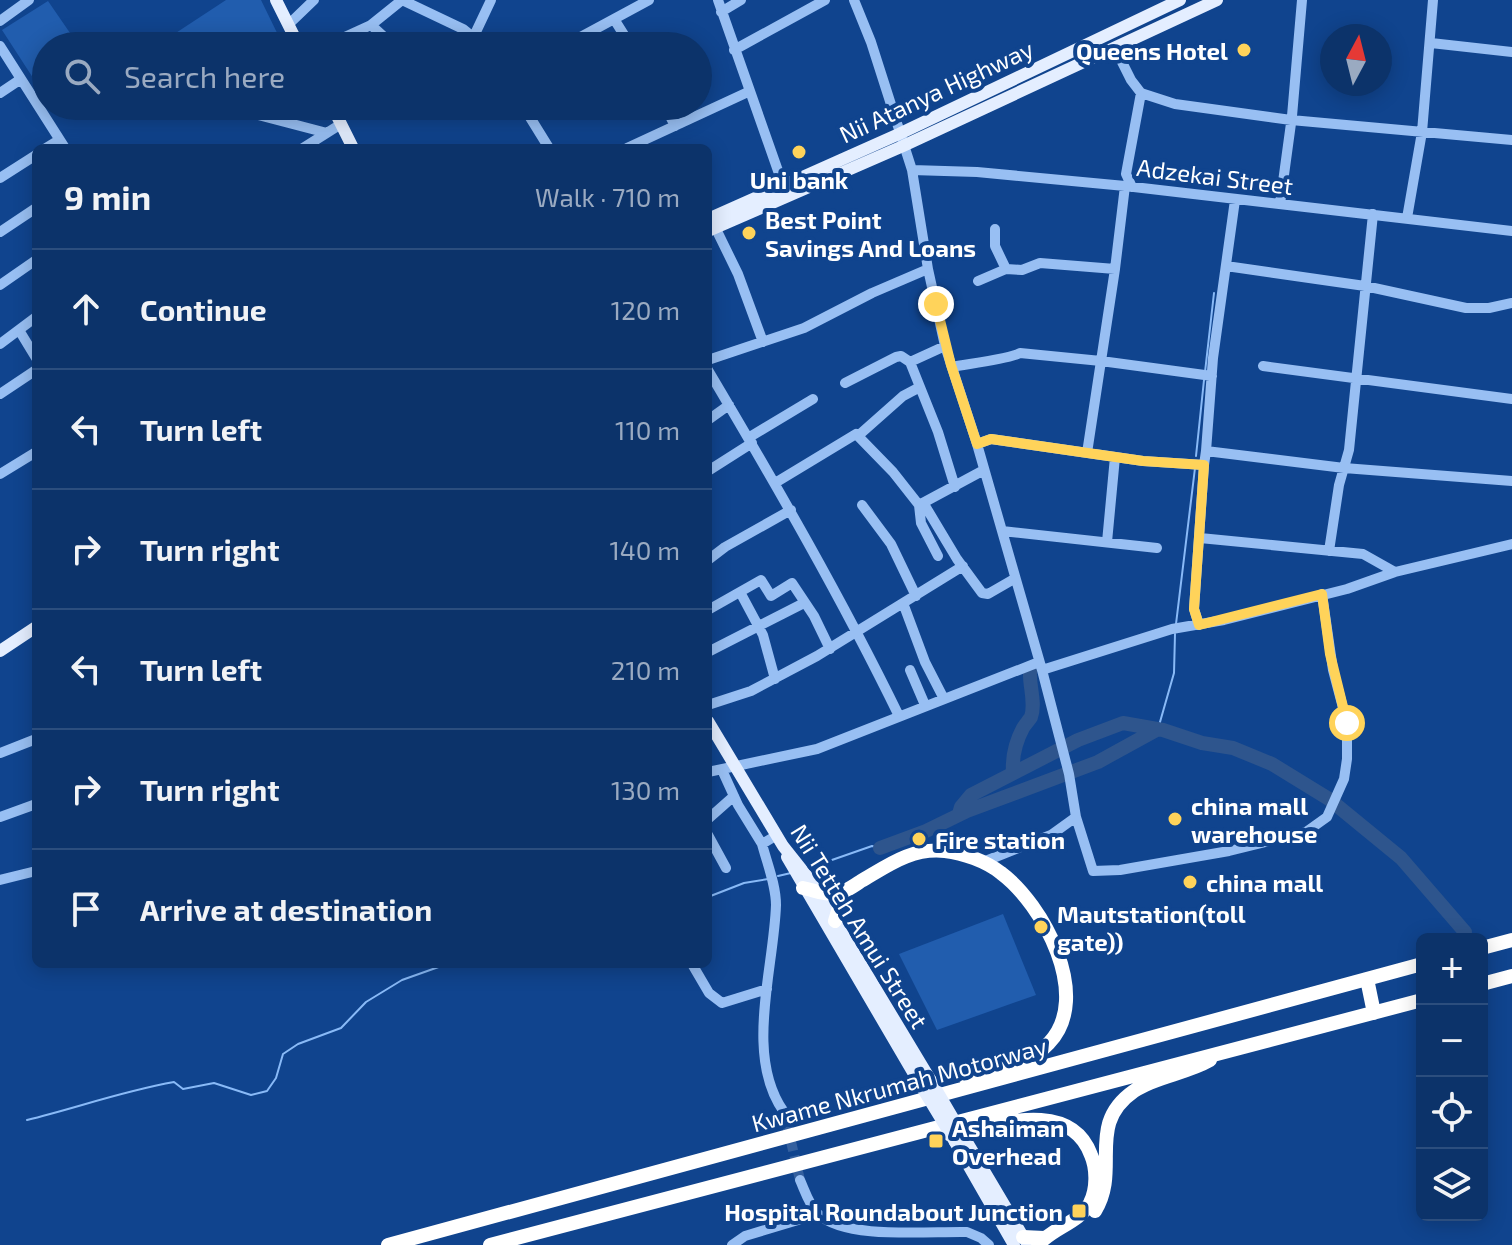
<!DOCTYPE html>
<meta charset="utf-8">
<style>
:root{--surface:#0c336a;--page:#153b70;--text:#f1f3f6;--muted:#9aaac1;--line:#2c4e7e}
body{margin:0;font-family:"Exo 2",sans-serif;background:var(--page);color:var(--text)}
.controls{position:absolute;right:24px;bottom:24px;display:grid;overflow:hidden;border-radius:12px;box-shadow:0 4px 20px #0003}
.controls button{width:72px;height:72px;display:grid;place-items:center;padding:0;border:0;border-bottom:2px solid var(--line);background:var(--surface);color:var(--text);font:40px sans-serif}
.compass{position:absolute;left:1320px;top:24px;width:72px;height:72px;border-radius:50%;background:var(--surface);box-shadow:0 4px 20px #0003;rotate:7deg}
.stop{position:absolute;width:24px;height:24px;margin:-18px;border:6px solid #ffd35a;border-radius:50%;background:#fff}
.stop.end{background:#ffd35a;border-color:#fff;box-shadow:0 2px 8px #0008}
.list{margin:0;padding:0;list-style:none}
h2{display:flex;justify-content:space-between;align-items:center;height:104px;margin:0;padding:0 32px;font-size:34px}
h2 small{font-size:26px;font-weight:400;color:var(--muted)}
.list li{display:grid;grid-template-columns:52px 1fr auto;gap:24px;align-items:center;box-sizing:border-box;height:120px;padding:0 32px;border-top:2px solid var(--line)}
.list b{display:block;font-size:30px;white-space:nowrap}
.list em{font-size:26px;font-style:normal;color:var(--muted)}
.icon{flex:none;width:44px;height:44px;fill:none;stroke:currentColor;stroke-width:2;stroke-linecap:round;stroke-linejoin:round}
.map{position:relative;flex:none;width:1512px;height:1245px;overflow:hidden}
.search{position:absolute;background:var(--surface);box-shadow:0 4px 20px #0003;left:32px;top:32px;width:680px;height:88px;display:flex;align-items:center;gap:20px;box-sizing:border-box;padding:0 28px;border-radius:44px;color:var(--muted);font-size:30px}
.panel{position:absolute;background:var(--surface);box-shadow:0 4px 20px #0003;left:32px;top:144px;width:680px;height:824px;border-radius:12px}
.map>svg:first-child{display:block}
.green{fill:#215dae}
.lines{fill:none;stroke-linecap:round;stroke-linejoin:round}
.stream{stroke:#89baf7;stroke-width:2}
.river{stroke:#2e558d;stroke-width:14}
.minor-tunnel{stroke:#34609f;stroke-width:10;stroke-dasharray:10 5;stroke-linecap:butt}
.minor{stroke:#98bff3;stroke-width:10}
.major{stroke:#e4eeff;stroke-width:12}
.highway{stroke:#fff;stroke-width:14}
.major-bridge{stroke:#e4eeff;stroke-width:12}
.route{stroke:#ffd35a;stroke-width:10}
.poi-dot{fill:#ffd35a;stroke:#10448e;stroke-width:3}
.labels{text-anchor:middle;dominant-baseline:central;stroke-width:8;stroke-linejoin:round;paint-order:stroke}
.poi-label{font-size:24px;font-weight:bold;fill:#fff;stroke:#10448e;text-anchor:start}
.street-label{font-size:24px;fill:#fff;stroke:#10448e}
</style>
<div class="map">
<svg width="1512" height="1245" viewBox="0 0 1512 1245">
<rect width="100%" height="100%" fill="#10448e"/>
<path class="green" d="M226,0H261L281,41L270,46H160L159,44Z
M48,1L79,46H46V98L2,30Z
M1003,914L1036,995L937,1030L899,954Z"/>
<g class="lines">
<path class="stream" d="M1205,372L1214,293
M1196,456L1204,380
M1176,624L1195,468
M1158,729L1174,673L1175,634
M809,868L872,846L880,848
M778,876L791,873
M708,897L744,883L768,879
M27,1120C76,1108 123,1091 174,1082L183,1089L214,1083L251,1095L267,1091L276,1078L283,1054L298,1044L341,1028L366,1002L402,980L447,964"/>
<path class="river" d="M1013,773C1012,758 1016,741 1023,728C1024,726 1030,719 1031,717C1036,703 1029,686 1030,671
M959,814L961,807L971,795L1078,740L1123,723L1163,730L1202,743L1233,748L1272,764L1329,799L1401,858L1465,932
M880,848L926,831L967,811L1098,762L1158,729"/>
<path class="minor-tunnel" d="M784,1112L800,1180"/>
<path class="minor" d="M402,0L463,29L484,46
M718,0L783,185
M854,0L871,42L912,170L928,269L945,346L977,444L1042,670L1069,774L1076,817L1093,871L1120,870L1229,851L1306,832L1327,817L1344,779L1347,759V723L1333,670L1322,594
M721,12L741,0
M614,19L631,46
M0,21L29,0
M288,25L314,0
M371,25L394,46
M474,36L491,0
M1431,43L1512,52
M0,46L65,148
M325,46L371,25L402,0
M564,46L649,0
M1115,48L1131,80L1141,93L1175,104L1291,120L1512,140
M734,50L825,0
M0,93L21,79
M523,106L549,148
M665,106L675,126
M239,110L327,133
M46,148L59,140
M303,148L341,124
M627,148L748,92
M912,170L977,172L1125,186L1512,231
M0,178L36,155
M1132,187L1126,174L1141,93
M1235,200L1213,358L1206,451L1344,468L1512,481
M1280,204L1292,116L1302,0
M1407,218L1422,132L1433,0
M715,227L738,274L763,342
M995,229V246L1006,269
M0,232L36,208
M1226,266L1365,286L1466,308H1489L1512,303
M978,281L1006,269L1022,270L1040,263L1115,269L1125,186
M0,285L36,260
M19,330L36,358
M0,344L36,317
M708,360L804,328L872,293L928,269
M910,362L945,346
M1263,366L1512,399
M952,367C967,364 1010,359 1020,353L1101,361L1212,376
M708,370C775,483 841,597 899,716
M845,383L896,357L901,356L910,362L938,432L955,487
M0,394L36,370
M708,420L729,405
M859,435L903,396L920,387
M748,438L813,399
M977,444L991,439L1143,461L1204,465L1206,451
M1087,453L1115,269
M708,471L752,443
M0,474L36,452
M775,483L856,434L893,472L919,505L921,523L938,556
M924,504L957,559L982,593L988,594L1014,579
M862,505L891,544L916,596
M919,505L984,470
M1002,531L1157,548
M1200,538L1363,554L1395,572L1512,544
M1107,542L1115,457
M1329,551L1339,485L1349,450L1373,214
M708,560L725,547L791,510
M740,592L763,635L775,679
M903,603L925,662L943,697
M708,610L761,580L771,596L792,583L814,616L830,649
M1199,625L1194,609L1204,465
M708,652L804,603
M910,670L925,705
M1042,670L1172,629L1224,620L1347,589L1395,572
M708,705L751,691L817,656L963,566
M0,753L36,739
M722,770L738,805L762,844
M708,772L817,749L1039,662
M0,817L36,804
M708,819L734,796
M708,835L726,868
M777,835L762,844C767,863 776,885 776,905C774,969 744,1056 784,1112
M983,862L1051,835L1076,817
M0,880L36,871
M692,964L709,993L722,1003L767,989
M800,1180C805,1191 809,1205 818,1214C846,1240 929,1231 967,1232L981,1238L989,1245
M732,1245L745,1236L818,1214"/>
<path class="major" d="M276,0L299,46
M332,106L353,148
M708,219L899,134L1180,0
M708,231L903,146L1217,0
M0,651L36,627
M708,721L783,846L810,880L930,1079
M787,857L921,1086
M964,1137L1028,1245
M955,1142L1014,1245"/>
<path class="highway" d="M803,888C813,890 823,894 833,894C844,893 852,887 861,881C887,866 912,847 945,851C963,853 986,861 1001,873C1043,904 1093,997 1049,1043C1029,1065 994,1071 966,1079
M835,921L844,891
M1482,948L1512,940
M1367,979L1374,1013
M1482,984L1512,976
M949,1134C993,1126 1070,1097 1091,1155C1097,1169 1097,1189 1090,1203C1079,1223 1052,1228 1038,1245
M1095,1211C1121,1169 1085,1125 1134,1091C1156,1076 1186,1074 1210,1060
M1023,1237L1044,1238
M388,1245L1422,964
M490,1245L1422,1000"/>
<path class="major-bridge" d="M930,1079L964,1137
M921,1086L955,1142"/>
</g>
<g class="lines">
<path class="route" d="M936,304L951,365L977,444L991,439L1143,461L1204,465L1194,609L1199,625L1322,594L1330,654L1347,723"/>
</g>
<g class="poi-dot">
<circle cx="1244" cy="50" r="8"/>
<circle cx="799" cy="152" r="8"/>
<circle cx="749" cy="233" r="8"/>
<circle cx="1175" cy="819" r="8"/>
<circle cx="919" cy="839" r="8"/>
<circle cx="1190" cy="882" r="8"/>
<circle cx="1041" cy="927" r="8"/>
<rect x="928" y="1133" width="16" height="16" rx="4"/>
<rect x="1071" y="1203" width="16" height="16" rx="4"/>
</g>
<g class="labels">
<g class="poi-label">
<text x="1228" y="50" text-anchor="end">Queens Hotel</text>
<text x="799" y="179" text-anchor="middle">Uni bank</text>
<text x="765" y="219">Best Point<tspan x="765" dy="28">Savings And Loans</tspan></text>
<text x="1191" y="805">china mall<tspan x="1191" dy="28">warehouse</tspan></text>
<text x="935" y="839">Fire station</text>
<text x="1206" y="882">china mall</text>
<text x="1057" y="913">Mautstation(toll<tspan x="1057" dy="28">gate))</tspan></text>
<text x="952" y="1127">Ashaiman<tspan x="952" dy="28">Overhead</tspan></text>
<text x="1063" y="1211" text-anchor="end">Hospital Roundabout Junction</text>
</g>
<g class="street-label">
<text transform="translate(936 91) rotate(-25)">Nii Atanya Highway</text>
<text transform="translate(1215 176) rotate(7)">Adzekai Street</text>
<text transform="translate(860 926) rotate(58)">Nii Tetteh Amui Street</text>
<text transform="translate(899 1084) rotate(-15)">Kwame Nkrumah Motorway</text>
</g>
</g>
</svg>
<div class="controls">
<button>+</button>
<button>−</button>
<button><svg class="icon" aria-label="locate" viewBox="0 0 24 24"><circle cx="12" cy="12" r="6"/><path d="M12 2v4M12 18v4M2 12h4M18 12h4"/></svg></button>
<button><svg class="icon" aria-label="layers" viewBox="0 0 24 24"><path d="M12 4l9 5-9 5-9-5zM3 14l9 5 9-5"/></svg></button>
</div>
<svg class="compass" viewBox="-18 -18 36 36"><path d="M0-13l5 13h-10z" fill="#e53935"/><path d="M0 13l5-13h-10z" fill="#9aaac1"/></svg>
<div class="stop" style="left:1347px;top:723px"></div>
<div class="stop end" style="left:936px;top:304px"></div>
<div class="search"><svg class="icon" aria-label="search" viewBox="0 0 24 24"><circle cx="10" cy="10" r="6"/><path d="M15 15l6 6"/></svg>Search here</div>
<section class="panel">
<h2>9 min<small>Walk · 710 m</small></h2>
<ul class="list">
<li><svg class="icon" aria-label="ahead" viewBox="0 0 24 24"><path d="M12 20V5M6 11l6-6 6 6"/></svg><div><b>Continue</b></div><em>120 m</em></li>
<li><svg class="icon" aria-label="left" viewBox="0 0 24 24"><path d="M17 20v-9H6M10 6l-5 5 5 5"/></svg><div><b>Turn left</b></div><em>110 m</em></li>
<li><svg class="icon" aria-label="right" viewBox="0 0 24 24"><path d="M7 20v-9h11M14 6l5 5-5 5"/></svg><div><b>Turn right</b></div><em>140 m</em></li>
<li><svg class="icon" aria-label="left" viewBox="0 0 24 24"><path d="M17 20v-9H6M10 6l-5 5 5 5"/></svg><div><b>Turn left</b></div><em>210 m</em></li>
<li><svg class="icon" aria-label="right" viewBox="0 0 24 24"><path d="M7 20v-9h11M14 6l5 5-5 5"/></svg><div><b>Turn right</b></div><em>130 m</em></li>
<li><svg class="icon" aria-label="arrive" viewBox="0 0 24 24"><path d="M6 21V4h12l-3 4 3 4H6"/></svg><div><b>Arrive at destination</b></div></li>
</ul>
</section>
</div>
